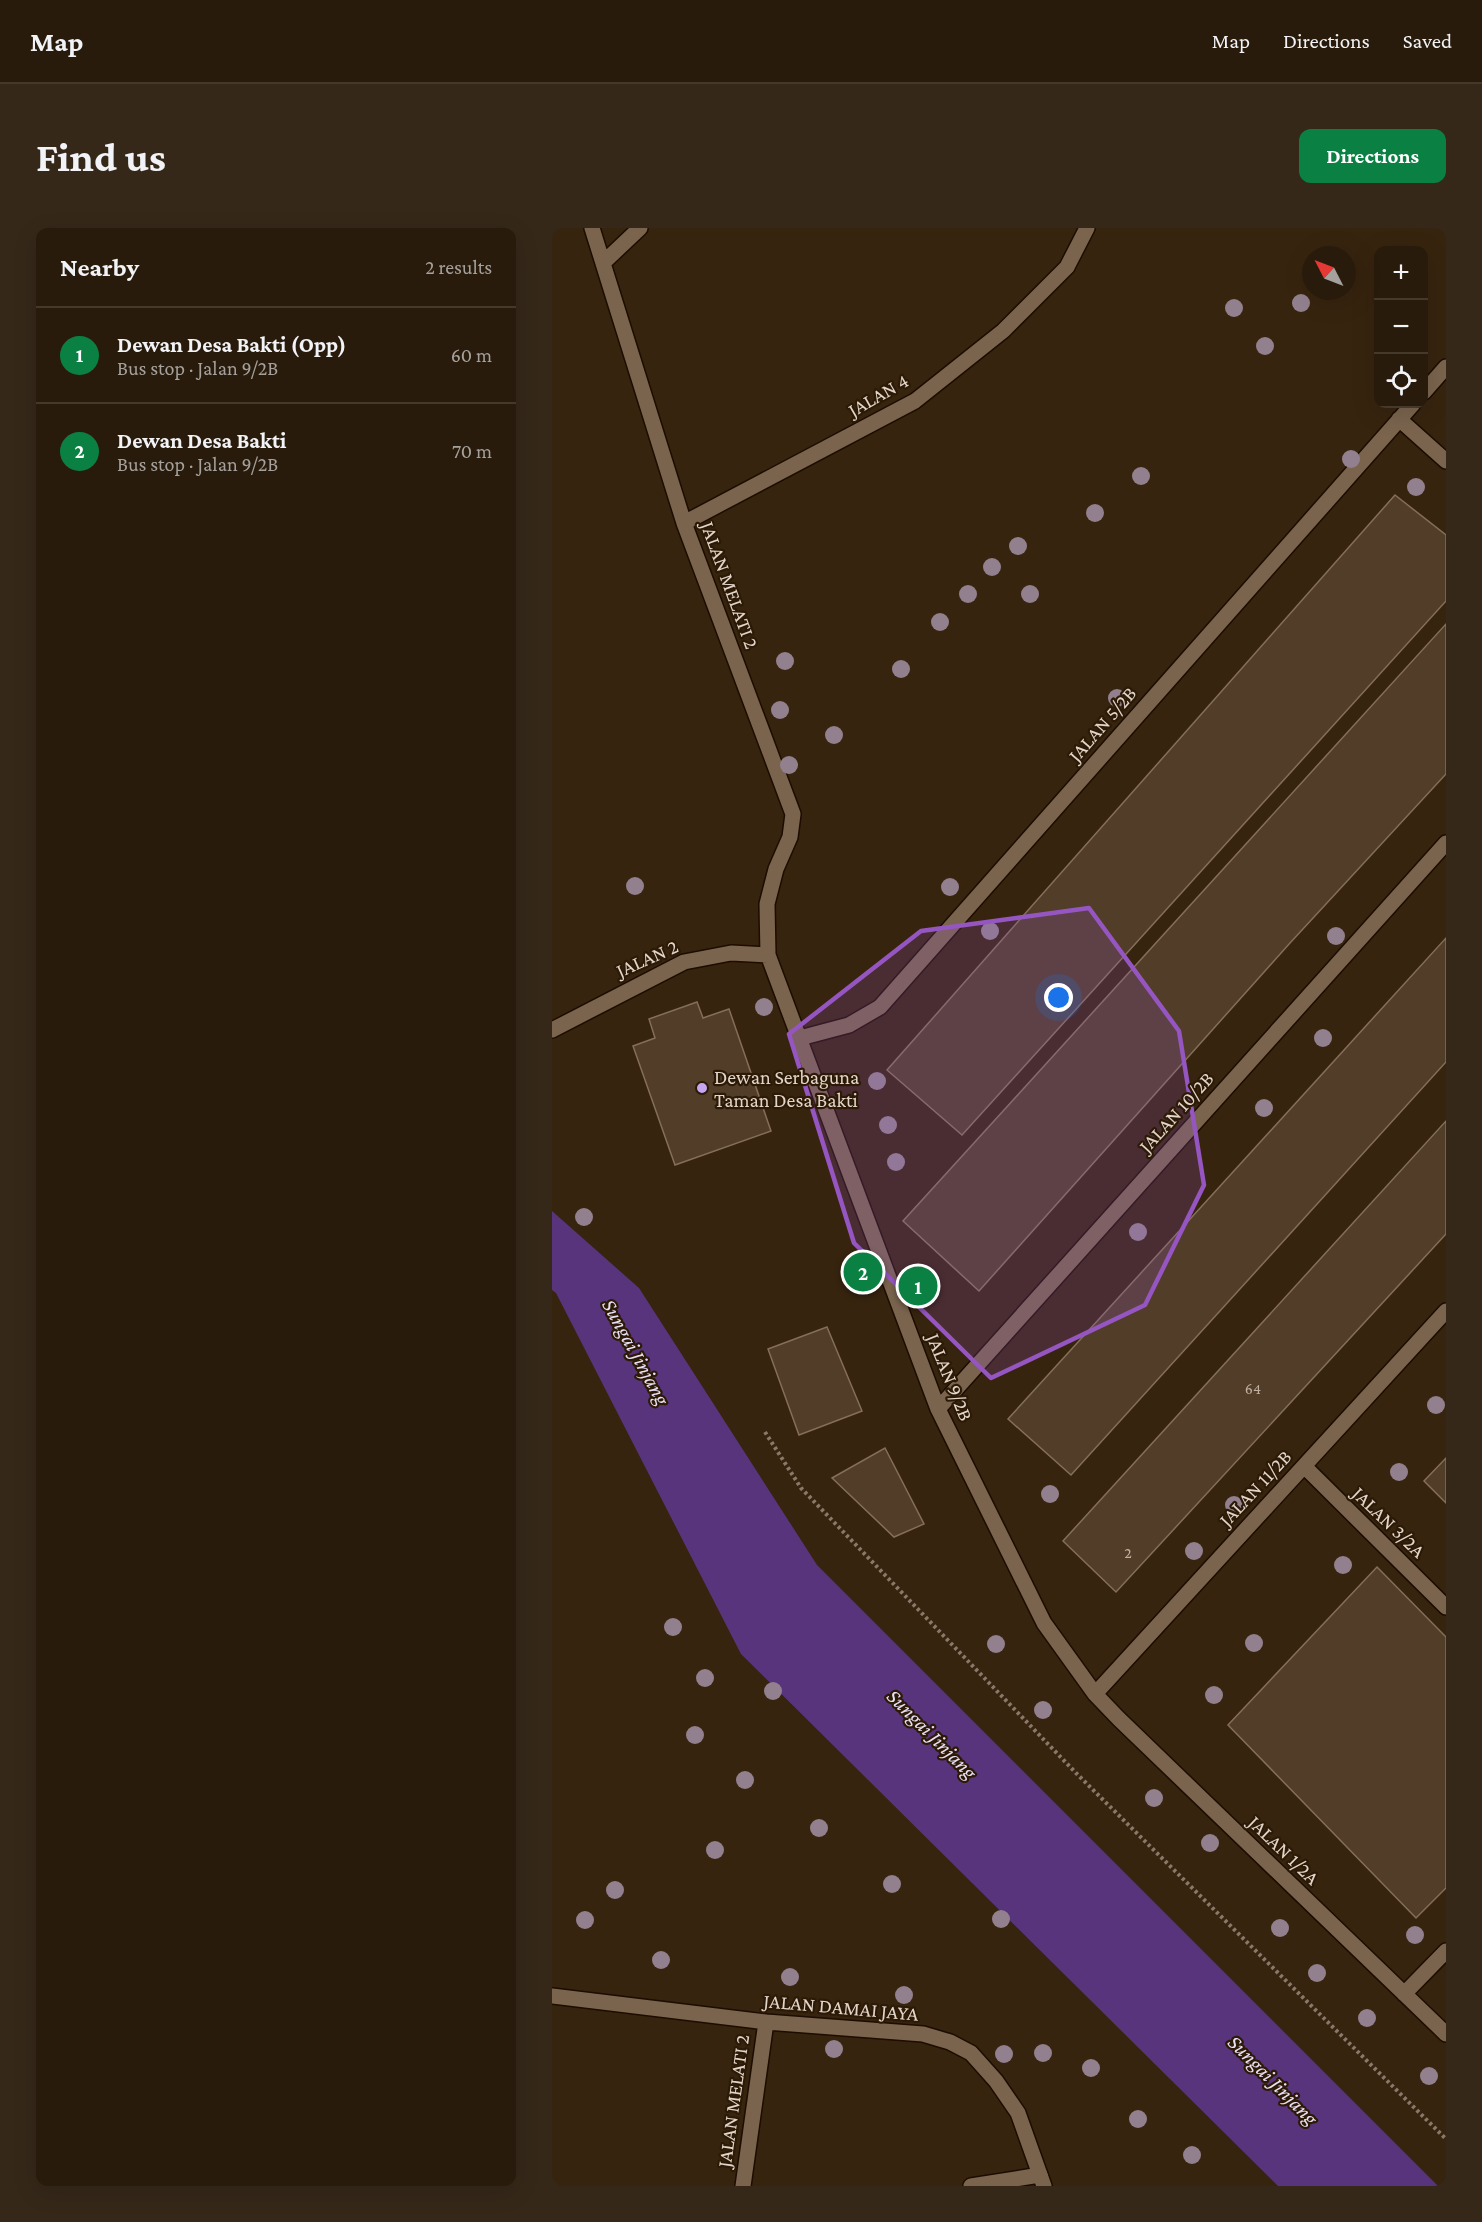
<!DOCTYPE html>
<meta charset="utf-8">
<style>
:root{--surface:#291b0b;--page:#352819;--text:#f1f3f6;--muted:#a5a19d;--line:#45392c;--accent:#0b8043}
body{margin:0;font-family:"Crimson Pro",serif;background:var(--page);color:var(--text)}
.controls{position:absolute;right:18px;top:18px;display:grid;overflow:hidden;border-radius:12px;box-shadow:0 6px 24px #0002}
.controls button{width:54px;height:54px;display:grid;place-items:center;padding:0;border:0;border-bottom:2px solid var(--line);background:var(--surface);color:var(--text);font:30px sans-serif}
.compass{position:absolute;left:750px;top:18px;width:54px;height:54px;border-radius:50%;background:var(--surface);box-shadow:0 6px 24px #0002;rotate:312deg}
.you{position:absolute;left:507px;top:770px;width:21px;height:21px;margin:-15px;border:4px solid #fff;border-radius:50%;background:#1a73e8;box-shadow:0 0 0 9px #1a73e833}
.badge{display:grid;place-items:center;width:39px;height:39px;border-radius:50%;background:var(--accent);color:#fff;font-size:20px;font-weight:700}
.pin{position:absolute;translate:-50% -50%;border:3px solid #fff;box-shadow:0 2px 6px #0006}
.list{margin:0;padding:0;list-style:none}
h2{display:flex;justify-content:space-between;align-items:center;height:78px;margin:0;padding:0 24px;font-size:26px}
h2 small{font-size:20px;font-weight:400;color:var(--muted)}
.list li{display:grid;grid-template-columns:39px 1fr auto;gap:18px;align-items:center;box-sizing:border-box;height:96px;padding:0 24px;border-top:2px solid var(--line)}
.list b{display:block;font-size:22px;white-space:nowrap}
.list p{margin:0;font-size:20px;white-space:nowrap;color:var(--muted)}
.list em{font-size:20px;font-style:normal;color:var(--muted)}
.icon{flex:none;width:33px;height:33px;fill:none;stroke:currentColor;stroke-width:2;stroke-linecap:round;stroke-linejoin:round}
.map{position:relative;flex:none;width:894px;height:1958px;overflow:hidden;border-radius:12px}
header{display:flex;align-items:center;gap:36px;box-sizing:border-box;height:84px;padding:0 30px;background:var(--surface);border-bottom:2px solid var(--line)}
header strong{font-size:28px}
nav{display:flex;gap:33px;margin-inline-start:auto;font-size:21px}
.intro{display:flex;align-items:center;justify-content:space-between;box-sizing:border-box;height:144px;padding:0 36px}
h1{margin:0;font-size:42px}
.button{padding:15px 27px;border-radius:12px;background:var(--accent);color:#fff;font-size:21px;font-weight:700}
main{display:flex;gap:36px;padding:0 36px}
aside{flex:1;background:var(--surface);border-radius:12px;box-shadow:0 6px 24px #0002}
.map>svg:first-child{display:block}
.water{fill:#58347d}
.building{fill:#513d28;stroke:#856f59;stroke-width:1.5}
.lines{fill:none;stroke-linecap:round;stroke-linejoin:round}
.lane-casing{stroke:#1d0c00;stroke-width:18}
.street-casing{stroke:#1d0c00;stroke-width:18}
.path{stroke:#8a7969;stroke-width:4;stroke-dasharray:3 3;stroke-linecap:butt}
.lane{stroke:#7a644e;stroke-width:15}
.street{stroke:#7a644e;stroke-width:15}
.tree{fill:#92808e}
.marked{fill:#9556c2;fill-opacity:0.2;stroke:#9556c2;stroke-width:4.5;stroke-linejoin:round}
.poi-dot{fill:#c6a6f0;stroke:#2c1a06;stroke-width:2}
.labels{text-anchor:middle;dominant-baseline:central;stroke-width:4.5;stroke-linejoin:round;paint-order:stroke}
.number-label{font-size:16px;fill:#beafa1}
.street-label{font-size:20px;fill:#e2d5c9;stroke:#2c1a06}
.poi-label{font-size:20px;fill:#e2d5c9;stroke:#2c1a06;text-anchor:start}
.water-label{font-size:21px;font-style:italic;fill:#e8e0f5;stroke:#2c1a06}
</style>
<header>
<strong>Map</strong>
<nav><a>Map</a><a>Directions</a><a>Saved</a></nav>
</header>
<div class="intro"><h1>Find us</h1><a class="button">Directions</a></div>
<main>
<aside>
<h2>Nearby<small>2 results</small></h2>
<ul class="list">
<li><span class="badge">1</span><div><b>Dewan Desa Bakti (Opp)</b><p>Bus stop · Jalan 9/2B</p></div><em>60 m</em></li>
<li><span class="badge">2</span><div><b>Dewan Desa Bakti</b><p>Bus stop · Jalan 9/2B</p></div><em>70 m</em></li>
</ul>
</aside>
<div class="map">
<svg width="894" height="1958" viewBox="0 0 894 1958">
<rect width="100%" height="100%" fill="#37240f"/>
<path class="water" d="M0,983L87,1060L265,1337L886,1958H726L189,1426L4,1065L0,1062Z"/>
<path class="building" d="M843,267L894,307V373L410,907L335,842Z
M894,396V546L738,715L427,1063L351,993Z
M894,710V834L519,1247L456,1191Z
M145,774L151,790L177,781L219,903L123,937L81,818L103,810L97,791Z
M894,893V1006L564,1364L511,1313Z
M275,1099L310,1183L247,1207L216,1121Z
M333,1220L372,1296L342,1309L280,1250Z
M894,1230V1275L872,1253Z
M825,1339L894,1409V1660L864,1690L676,1497Z"/>
<g class="lines">
<g class="lane-casing">
<path id="lane" d="M419,1958L488,1947"/>
</g>
<g class="street-casing">
<path id="street" d="M40,0L132,295L241,586L238,609L224,641L215,676L216,727L386,1181L492,1395L543,1466L567,1491L894,1806
M51,35L88,0
M872,164L894,139
M847,191L894,233
M132,295L363,173L451,103L515,39L535,0
M0,802L132,734L179,725L216,727
M248,810L297,797L328,779L861,176
M386,1181L894,615
M752,1238L894,1379
M543,1466L894,1083
M852,1766L894,1723
M0,1768L214,1794L371,1806L398,1814L419,1825L444,1853L466,1885L492,1958
M191,1958L214,1794"/>
</g>
<path class="path" d="M213,1204L249,1260L524,1545L894,1911"/>
<use href="#lane" class="lane"/>
<use href="#street" class="street"/>
</g>
<g class="tree">
<circle cx="749" cy="75" r="9"/>
<circle cx="682" cy="80" r="9"/>
<circle cx="713" cy="118" r="9"/>
<circle cx="799" cy="231" r="9"/>
<circle cx="589" cy="248" r="9"/>
<circle cx="864" cy="259" r="9"/>
<circle cx="543" cy="285" r="9"/>
<circle cx="466" cy="318" r="9"/>
<circle cx="440" cy="339" r="9"/>
<circle cx="416" cy="366" r="9"/>
<circle cx="478" cy="366" r="9"/>
<circle cx="388" cy="394" r="9"/>
<circle cx="233" cy="433" r="9"/>
<circle cx="349" cy="441" r="9"/>
<circle cx="565" cy="470" r="9"/>
<circle cx="228" cy="482" r="9"/>
<circle cx="282" cy="507" r="9"/>
<circle cx="237" cy="537" r="9"/>
<circle cx="83" cy="658" r="9"/>
<circle cx="398" cy="659" r="9"/>
<circle cx="438" cy="703" r="9"/>
<circle cx="784" cy="708" r="9"/>
<circle cx="212" cy="779" r="9"/>
<circle cx="771" cy="810" r="9"/>
<circle cx="325" cy="853" r="9"/>
<circle cx="712" cy="880" r="9"/>
<circle cx="336" cy="897" r="9"/>
<circle cx="344" cy="934" r="9"/>
<circle cx="32" cy="989" r="9"/>
<circle cx="586" cy="1004" r="9"/>
<circle cx="884" cy="1177" r="9"/>
<circle cx="847" cy="1244" r="9"/>
<circle cx="498" cy="1266" r="9"/>
<circle cx="682" cy="1277" r="9"/>
<circle cx="642" cy="1323" r="9"/>
<circle cx="791" cy="1337" r="9"/>
<circle cx="121" cy="1399" r="9"/>
<circle cx="702" cy="1415" r="9"/>
<circle cx="444" cy="1416" r="9"/>
<circle cx="153" cy="1450" r="9"/>
<circle cx="221" cy="1463" r="9"/>
<circle cx="662" cy="1467" r="9"/>
<circle cx="491" cy="1482" r="9"/>
<circle cx="143" cy="1507" r="9"/>
<circle cx="193" cy="1552" r="9"/>
<circle cx="602" cy="1570" r="9"/>
<circle cx="267" cy="1600" r="9"/>
<circle cx="658" cy="1615" r="9"/>
<circle cx="163" cy="1622" r="9"/>
<circle cx="340" cy="1656" r="9"/>
<circle cx="63" cy="1662" r="9"/>
<circle cx="449" cy="1691" r="9"/>
<circle cx="33" cy="1692" r="9"/>
<circle cx="728" cy="1700" r="9"/>
<circle cx="863" cy="1707" r="9"/>
<circle cx="109" cy="1732" r="9"/>
<circle cx="765" cy="1745" r="9"/>
<circle cx="238" cy="1749" r="9"/>
<circle cx="352" cy="1767" r="9"/>
<circle cx="815" cy="1790" r="9"/>
<circle cx="282" cy="1821" r="9"/>
<circle cx="491" cy="1825" r="9"/>
<circle cx="452" cy="1826" r="9"/>
<circle cx="539" cy="1840" r="9"/>
<circle cx="877" cy="1848" r="9"/>
<circle cx="586" cy="1891" r="9"/>
<circle cx="640" cy="1927" r="9"/>
</g>
<path class="marked" d="M537,680L627,803L652,957L593,1077L439,1150L302,1015L237,806L369,703Z"/>
<circle class="poi-dot" cx="150" cy="860" r="6"/>
<g class="labels">
<g class="number-label">
<text x="701" y="1160">64</text>
<text x="576" y="1324">2</text>
</g>
<g class="street-label">
<text transform="translate(326 167) rotate(-30)">JALAN 4</text>
<text transform="translate(178 357) rotate(70)">JALAN MELATI 2</text>
<text transform="translate(550 496) rotate(-49)">JALAN 5/2B</text>
<text transform="translate(95 730) rotate(-24)">JALAN 2</text>
<text transform="translate(624 884) rotate(-48)">JALAN 10/2B</text>
<text transform="translate(398 1149) rotate(68)">JALAN 9/2B</text>
<text transform="translate(703 1260) rotate(-47)">JALAN 11/2B</text>
<text transform="translate(837 1294) rotate(44)">JALAN 3/2A</text>
<text transform="translate(732 1622) rotate(44)">JALAN 1/2A</text>
<text transform="translate(289 1779) rotate(5)">JALAN DAMAI JAYA</text>
<text transform="translate(181 1873) rotate(-82)">JALAN MELATI 2</text>
</g>
<g class="poi-label">
<text x="162" y="849">Dewan Serbaguna<tspan x="162" dy="23">Taman Desa Bakti</tspan></text>
</g>
<g class="water-label">
<text transform="translate(84 1124) rotate(61)">Sungai Jinjang</text>
<text transform="translate(380 1506) rotate(45)">Sungai Jinjang</text>
<text transform="translate(721 1852) rotate(45)">Sungai Jinjang</text>
</g>
</g>
</svg>
<div class="controls">
<button>+</button>
<button>−</button>
<button><svg class="icon" aria-label="locate" viewBox="0 0 24 24"><circle cx="12" cy="12" r="6"/><path d="M12 2v4M12 18v4M2 12h4M18 12h4"/></svg></button>
</div>
<svg class="compass" viewBox="-18 -18 36 36"><path d="M0-13l5 13h-10z" fill="#e53935"/><path d="M0 13l5-13h-10z" fill="#a5a19d"/></svg>
<div class="you"></div>
<div class="pin badge" style="left:366px;top:1058px">1</div>
<div class="pin badge" style="left:311px;top:1044px">2</div>
</div>
</main>
